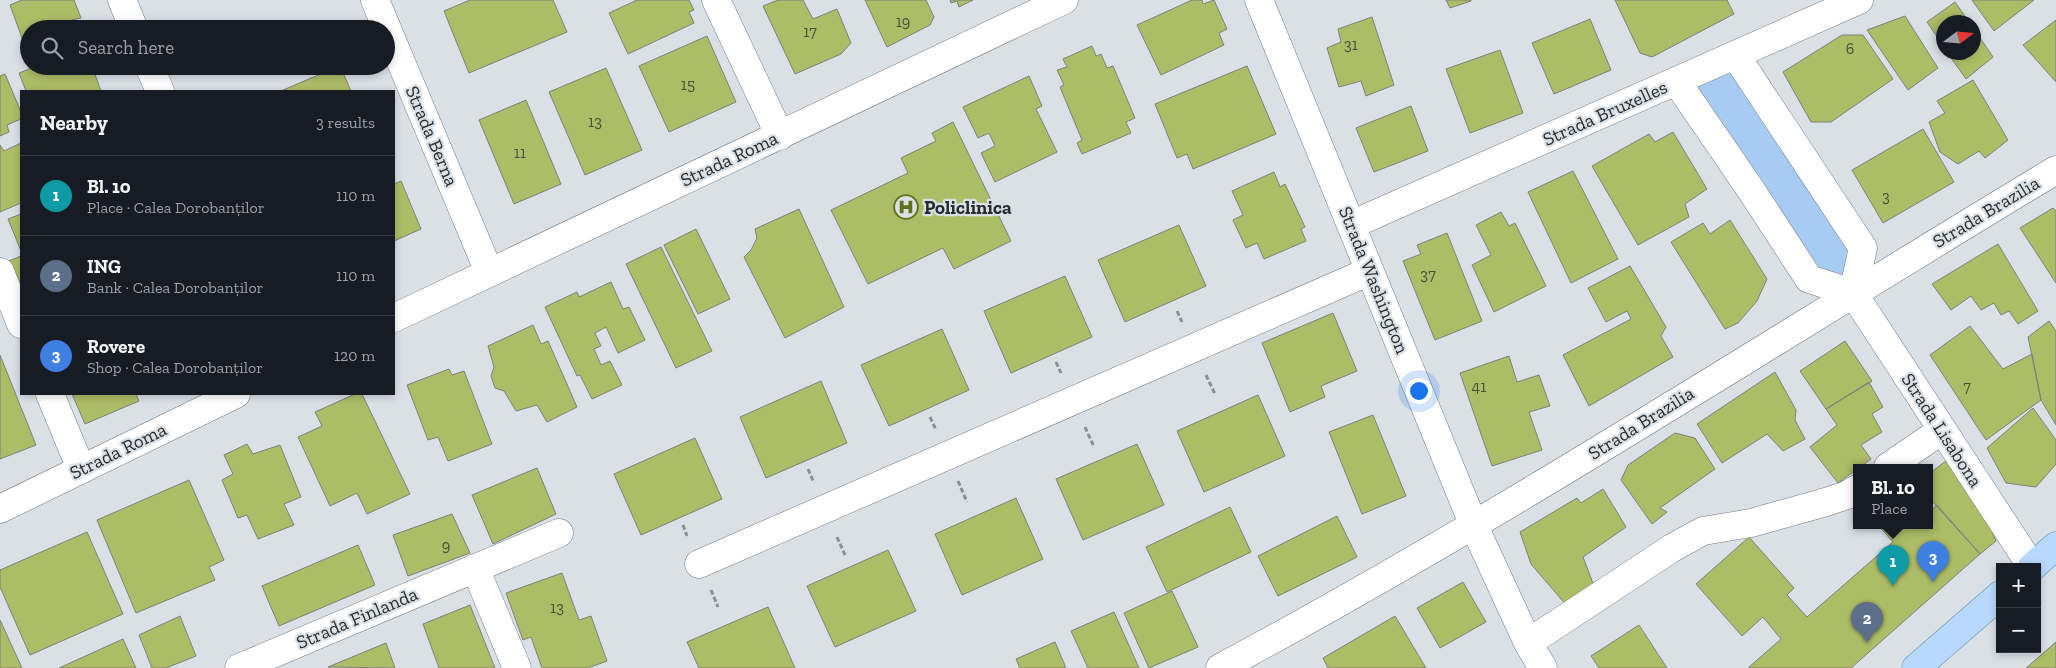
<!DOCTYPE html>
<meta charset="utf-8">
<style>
:root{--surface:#171b24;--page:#242831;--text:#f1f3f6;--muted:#9ea1a6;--line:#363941;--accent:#7c3aed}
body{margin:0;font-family:"Zilla Slab",serif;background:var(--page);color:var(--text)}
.controls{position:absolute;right:15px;bottom:15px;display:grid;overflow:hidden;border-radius:0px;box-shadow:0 2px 8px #0003}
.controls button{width:45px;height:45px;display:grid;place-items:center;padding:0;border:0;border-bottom:1px solid var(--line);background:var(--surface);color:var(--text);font:25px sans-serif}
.compass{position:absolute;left:1936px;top:15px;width:45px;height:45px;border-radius:50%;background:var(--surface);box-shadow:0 2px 8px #0003;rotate:74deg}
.you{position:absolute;left:1418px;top:390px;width:18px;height:18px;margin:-12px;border:4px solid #fff;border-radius:50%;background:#1a73e8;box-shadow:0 0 0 8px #1a73e833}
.badge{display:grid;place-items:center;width:32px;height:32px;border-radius:50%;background:var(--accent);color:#fff;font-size:16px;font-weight:700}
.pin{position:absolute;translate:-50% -41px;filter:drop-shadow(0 1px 2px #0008)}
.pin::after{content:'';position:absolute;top:26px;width:18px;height:15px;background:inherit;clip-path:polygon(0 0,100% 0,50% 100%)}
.popup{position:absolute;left:1853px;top:464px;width:80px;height:65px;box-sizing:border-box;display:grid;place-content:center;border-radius:0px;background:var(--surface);filter:drop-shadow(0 1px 4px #0005);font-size:16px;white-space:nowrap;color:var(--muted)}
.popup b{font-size:19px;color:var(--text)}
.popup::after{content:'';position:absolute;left:50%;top:100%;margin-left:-10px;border:10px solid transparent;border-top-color:var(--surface)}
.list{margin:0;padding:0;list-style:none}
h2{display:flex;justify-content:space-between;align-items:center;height:65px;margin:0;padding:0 20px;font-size:21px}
h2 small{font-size:16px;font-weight:400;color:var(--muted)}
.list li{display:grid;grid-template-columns:32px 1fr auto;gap:15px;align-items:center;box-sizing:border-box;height:80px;padding:0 20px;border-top:1px solid var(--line)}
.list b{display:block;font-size:19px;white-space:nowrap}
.list p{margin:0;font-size:16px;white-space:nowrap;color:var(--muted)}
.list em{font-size:16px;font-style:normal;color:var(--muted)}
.icon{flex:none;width:28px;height:28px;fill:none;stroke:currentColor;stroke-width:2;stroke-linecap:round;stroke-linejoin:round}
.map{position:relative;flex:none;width:2056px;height:668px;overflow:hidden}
.search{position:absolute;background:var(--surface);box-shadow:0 2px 8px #0003;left:20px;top:20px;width:375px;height:55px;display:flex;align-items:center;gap:12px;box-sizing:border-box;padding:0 18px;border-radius:28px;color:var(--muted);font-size:19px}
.panel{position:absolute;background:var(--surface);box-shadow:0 2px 8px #0003;left:20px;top:90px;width:375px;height:305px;border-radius:0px}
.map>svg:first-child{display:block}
.green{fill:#a7cbf2}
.building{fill:#adbc66;stroke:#7e8079}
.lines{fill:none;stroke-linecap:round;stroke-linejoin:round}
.minor-casing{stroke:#757b81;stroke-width:29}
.major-casing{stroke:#658cb3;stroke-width:29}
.path{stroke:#8a9094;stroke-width:3;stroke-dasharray:5 2.5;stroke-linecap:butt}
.minor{stroke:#fff;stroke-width:28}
.major{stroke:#b6d9fd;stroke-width:28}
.labels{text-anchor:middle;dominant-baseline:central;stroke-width:4.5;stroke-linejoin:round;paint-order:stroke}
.number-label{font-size:16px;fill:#494f3b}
.street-label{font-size:19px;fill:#282b2d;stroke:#d9e0e6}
.poi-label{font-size:19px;font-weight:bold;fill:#282b2d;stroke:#d9e0e6;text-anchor:start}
</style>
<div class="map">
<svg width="2056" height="668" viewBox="0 0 2056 668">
<rect width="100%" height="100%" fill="#d9e0e6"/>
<path class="green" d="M1736,56L1863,248L1853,293L1809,279L1677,82Z"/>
<path class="building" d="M22,0H74L81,18L68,21L71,29H29V48L26,49L10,5Z
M470,0H553L567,32L469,73L444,11Z
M637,0H689L694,10L689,12L694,23L628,54L609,13Z
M778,0H803L813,19L837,9L851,43L841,54L795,74L763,6Z
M865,0H926L934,17L930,25L887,47Z
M950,0H973L959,7L957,1L951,3Z
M1192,0H1202L1203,4L1214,0L1227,29L1219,33L1224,45L1161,75L1137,25Z
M1446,0H1471V1L1450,8Z
M1615,0H1727L1734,14L1652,57L1640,53Z
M1972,0H2034L1994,31Z
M1955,2L1969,22H1944V47L1927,22Z
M1905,16L1938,68L1908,90L1867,30Z
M1372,17L1394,85L1366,96L1361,81L1339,87L1327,48L1341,42L1338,29Z
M1590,19L1611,70L1554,94L1532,43Z
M2056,20V82L2023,45Z
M1974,29L1993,57L1966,79L1947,52H1974Z
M1842,35H1863L1893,79L1831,122H1811L1783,72Z
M707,36L736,102L669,132L639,66Z
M1092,46L1096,56L1101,54L1107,68L1113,66L1135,118L1126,122L1131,133L1082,154L1077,143L1082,140L1060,87L1064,85L1057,70L1067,67L1063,59Z
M1500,50L1523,113L1470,133L1446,69Z
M37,66H92L101,91H26L19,73Z
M340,66L351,91H281L339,66Z
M1247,66L1276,134L1193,169L1187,154L1177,158L1155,104Z
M606,68L642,150L585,175L549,92Z
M5,74L21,112V119L7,125L9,132L0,136V76Z
M1029,76L1042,106L1036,109L1057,152L995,182L981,153L995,146L989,133L978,138L963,107Z
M1973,80L2008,140L1985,158L1979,151L1958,164L1940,152L1929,122L1945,113L1937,101Z
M526,100L561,184L514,204L479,120Z
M1411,106L1428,151L1374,172L1356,128Z
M953,122L1011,241L954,269L943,248L868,284L831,210L908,173L901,158L936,141L932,133Z
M1923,129L1954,182L1883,223L1852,170Z
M1673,132L1707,189L1685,204L1689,217L1638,245L1592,166L1649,134L1655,142Z
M21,143V203L0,212V145L4,151Z
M1573,171L1618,259L1571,283L1528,192Z
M1274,172L1280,187L1285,184L1305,227L1301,229L1306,241L1264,259L1257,243L1246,248L1233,220L1243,215L1232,191Z
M401,181L421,229L394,241V184Z
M2053,208L2056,211V283L2020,228Z
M799,209L844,307L785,338L744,257L751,250L757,238L755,229Z
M1501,212L1509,226L1515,223L1546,286L1494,312L1472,265L1491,255L1476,225Z
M21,214V251L8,219Z
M1730,220L1767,279L1757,301L1738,323L1725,329L1671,242L1703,223L1710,234Z
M1179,225L1206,286L1125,322L1098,260Z
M696,229L730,299L698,314L664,245Z
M1447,233L1482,321L1435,340L1403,261L1421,254L1417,245Z
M1998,244L2038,311L2018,324L2009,311L2001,315L1994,303L1981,310L1971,296L1951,310L1932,284Z
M661,247L712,351L676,368L626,264Z
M21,256V281L16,284L6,262Z
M1630,266L1666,327L1661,336L1673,357L1589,406L1563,355L1631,319L1627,311L1606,322L1588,288Z
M1065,276L1092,337L1011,373L984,311Z
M611,282L623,309L629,307L645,340L618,353L606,327L595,333L601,346L594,349L601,365L610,361L622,385L592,399L580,375L577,376L545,307L577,292L579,297Z
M1333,313L1357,371L1321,386L1325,397L1290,412L1262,343Z
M2049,321L2056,331V425L2041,400L2028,337Z
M533,325L541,344L548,341L577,407L547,422L537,405L516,411L504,391L495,388L491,376L494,367L488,346Z
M1970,326L2003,369L2032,354L2041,400L1986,440L1930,355Z
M942,329L969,390L889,426L861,365Z
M1845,341L1872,381L1826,409L1800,371Z
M0,355L36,445L0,459Z
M1509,356L1517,382L1539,375L1550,406L1529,412L1542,450L1492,466L1460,373Z
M449,369L452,375L464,371L492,444L448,461L438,437L428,440L407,385Z
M1775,372L1796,410L1795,420L1805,439L1783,451L1767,434L1722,463L1697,424Z
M821,381L847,443L766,478L740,417Z
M1869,382L1883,407L1872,414L1882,432L1861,445L1871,459L1860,467H1857V469L1838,483L1810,447L1837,425L1826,409Z
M72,394H136L139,401L85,424Z
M355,394H362L410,494L367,514L357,493L330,506L298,437L322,426L315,412Z
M1258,395L1285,456L1204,492L1177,431Z
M2033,408L2056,440V464L2036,487L2006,483L1987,448Z
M1373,415L1406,496L1362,514L1329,432Z
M1675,433L1695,438L1715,469L1660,508L1667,512L1652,524L1621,480L1628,465Z
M695,438L722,499L641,535L614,474Z
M247,444L253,454L280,445L301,497L284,504L294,525L258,539L247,515L238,518L222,480L233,474L224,455Z
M1137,444L1164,505L1083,540L1056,479Z
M1947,460L1978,497L1996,541L1980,554L1929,498V474Z
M537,468L556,514L493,544L472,495Z
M189,480L224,560L209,567L215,580L136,613L97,520Z
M1603,489L1626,527L1583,557L1594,586L1567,606L1531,564L1520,532L1577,498L1581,503Z
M1016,498L1043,559L962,595L935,534Z
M1937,505L1980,554L1851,668H1748L1781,639L1763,617L1742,636L1696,584L1749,537L1794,588L1787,595L1807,617L1893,542L1878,525H1929V512Z
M1230,507L1251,552L1167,592L1146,547Z
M452,514L470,553L408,576L393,535Z
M1337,516L1357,557L1278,596L1258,556Z
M87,532L123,614L30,655L0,587V570Z
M358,545L375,585L279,626L262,586Z
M888,550L916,611L835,647L807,586Z
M562,573L579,620L591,616L607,661L588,668H542L531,637L523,640L506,593Z
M1463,582L1486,622L1440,648L1417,608Z
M1172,591L1198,647L1149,668L1124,613Z
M470,605L495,668H439L423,624Z
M768,607L795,668H699L687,642Z
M1114,612L1139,668H1088L1071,631Z
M180,616L196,656L166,668H152L139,635Z
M1395,616L1426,668H1328L1323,658Z
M0,620L22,668H0Z
M1639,625L1667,668H1599L1591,656Z
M123,639L136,668H59Z
M1055,642L1066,668H1020L1016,659Z
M2056,642V668H2026Z
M386,643L395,668L328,667Z"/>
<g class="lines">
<g class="minor-casing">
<path id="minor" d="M122,0L134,29
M375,0L489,272
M716,0L780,136
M1259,0L1474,526L1528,643L1543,668
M1736,56L1863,248L1853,293L2032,567
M149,66L160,91
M1677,82L1751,190L1809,279L1853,293
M1351,225L1859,0
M0,272L21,324
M394,318L1064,0
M50,394L81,469
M1888,467L1942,430
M0,509L236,394
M699,564L1370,271
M475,568L517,668
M1528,643L1672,548L1703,531L1751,523L1826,502L1847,495L1857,489
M239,668L559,533
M1220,668C1506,515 1778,337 2056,170"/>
</g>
<g class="major-casing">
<path id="major" d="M2032,567L2056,546
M1916,668L2000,595"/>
</g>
<path class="path" d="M1177,311L1182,322
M1056,362L1061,373
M1206,375L1215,394
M930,417L936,430
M1085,427L1094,447
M808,469L814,483
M958,481L967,502
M683,525L687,536
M837,537L845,555
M711,590L718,607"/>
<use href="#minor" class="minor"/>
<use href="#major" class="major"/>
</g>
<defs>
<g id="hospital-ring" transform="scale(1.25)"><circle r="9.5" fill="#d9e0e6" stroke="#636f18" stroke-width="1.5"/><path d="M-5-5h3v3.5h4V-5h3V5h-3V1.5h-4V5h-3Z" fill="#636f18"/></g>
</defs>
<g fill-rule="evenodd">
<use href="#hospital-ring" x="906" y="207"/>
</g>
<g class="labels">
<g class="number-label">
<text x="903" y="21">19</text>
<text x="810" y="31">17</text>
<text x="1351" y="44">31</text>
<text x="1850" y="48">6</text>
<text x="688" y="84">15</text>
<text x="595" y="121">13</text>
<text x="520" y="152">11</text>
<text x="1886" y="196">3</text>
<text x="1428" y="274">37</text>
<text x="1479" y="386">41</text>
<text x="1967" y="386">7</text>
<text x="446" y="545">9</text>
<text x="557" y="607">13</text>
</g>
<g class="street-label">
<text transform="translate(1605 113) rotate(-24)">Strada Bruxelles</text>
<text transform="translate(432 136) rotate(67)">Strada Berna</text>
<text transform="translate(729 159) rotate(-25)">Strada Roma</text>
<text transform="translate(1986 212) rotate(-31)">Strada Brazilia</text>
<text transform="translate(1374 280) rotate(68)">Strada Washington</text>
<text transform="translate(1641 423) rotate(-32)">Strada Brazilia</text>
<text transform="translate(1942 430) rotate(57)">Strada Lisabona</text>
<text transform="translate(118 451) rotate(-26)">Strada Roma</text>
<text transform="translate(357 618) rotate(-23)">Strada Finlanda</text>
</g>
<g class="poi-label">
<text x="924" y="207">Policlinica</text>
</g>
</g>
</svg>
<div class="controls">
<button>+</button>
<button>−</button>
</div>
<svg class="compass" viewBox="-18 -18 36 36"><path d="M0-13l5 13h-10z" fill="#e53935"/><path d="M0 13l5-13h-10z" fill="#9ea1a6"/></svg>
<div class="you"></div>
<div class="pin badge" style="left:1893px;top:586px;background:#0f9aa8">1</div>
<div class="popup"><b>Bl. 10</b>Place</div>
<div class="pin badge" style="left:1867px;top:643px;background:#5c6f8a">2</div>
<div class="pin badge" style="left:1933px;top:582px;background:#3f7fe0">3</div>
<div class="search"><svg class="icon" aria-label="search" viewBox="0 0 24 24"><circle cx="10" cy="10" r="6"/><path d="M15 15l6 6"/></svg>Search here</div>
<section class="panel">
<h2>Nearby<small>3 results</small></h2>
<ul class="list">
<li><span class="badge" style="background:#0f9aa8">1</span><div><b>Bl. 10</b><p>Place · Calea Dorobanților</p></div><em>110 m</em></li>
<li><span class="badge" style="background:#5c6f8a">2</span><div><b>ING</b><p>Bank · Calea Dorobanților</p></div><em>110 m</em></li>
<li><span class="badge" style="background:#3f7fe0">3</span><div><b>Rovere</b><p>Shop · Calea Dorobanților</p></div><em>120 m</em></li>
</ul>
</section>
</div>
